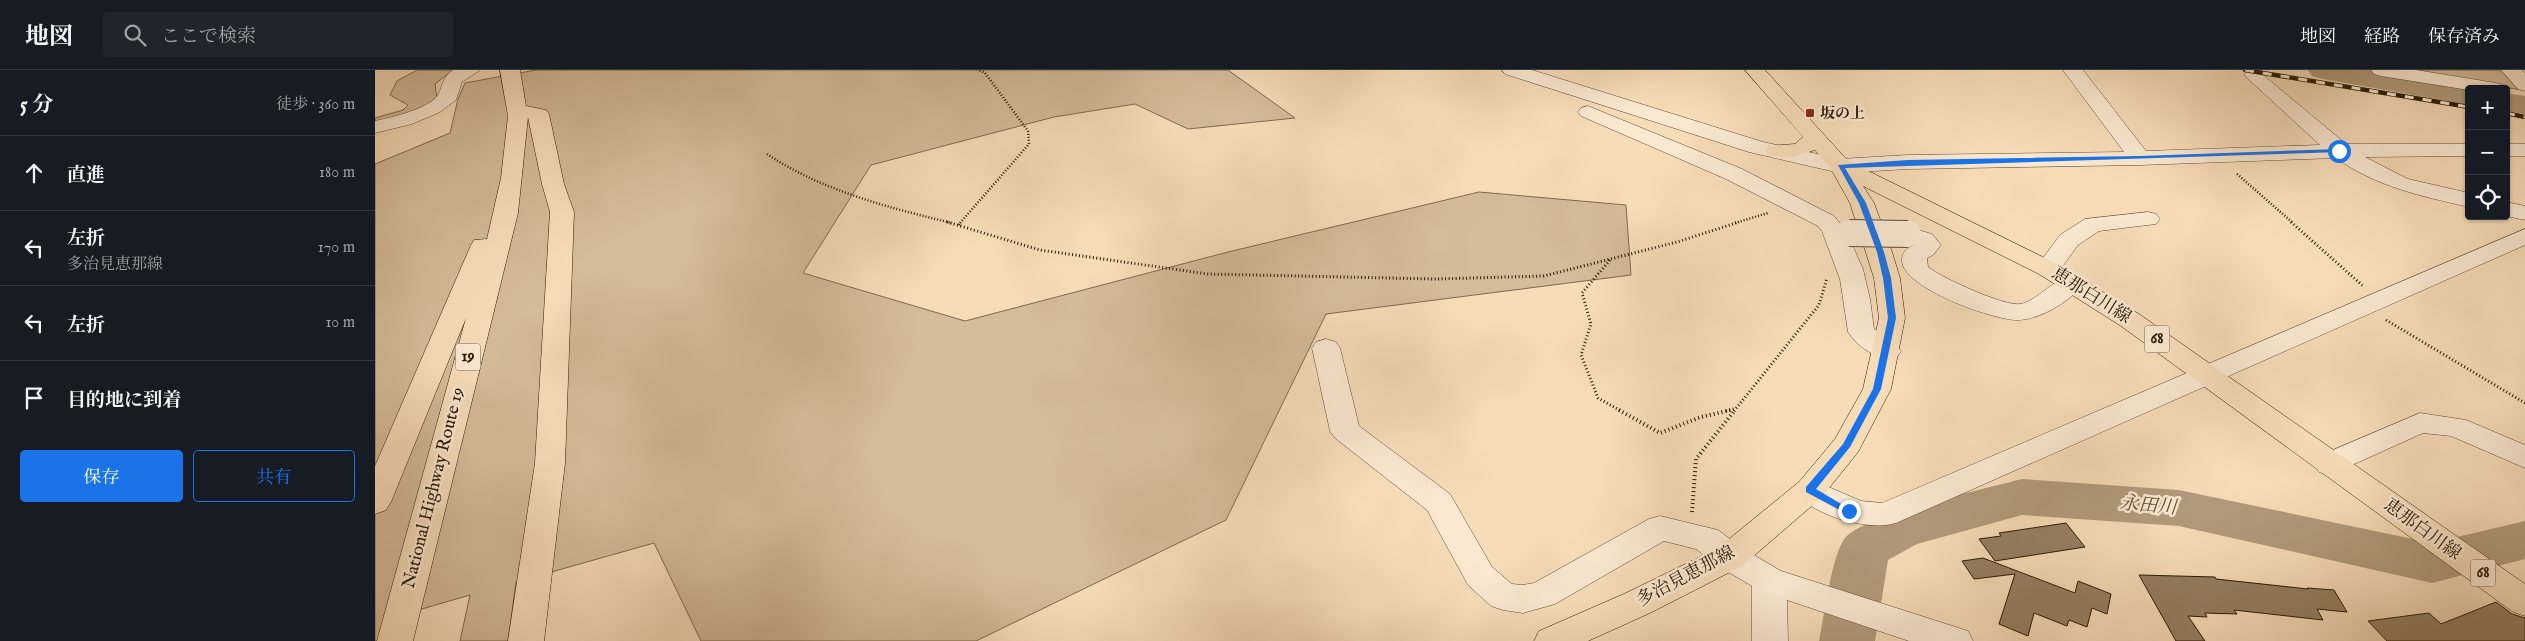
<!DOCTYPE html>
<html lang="ja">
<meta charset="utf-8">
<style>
:root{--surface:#171b24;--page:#20242c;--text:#f1f3f6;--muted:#9ea1a6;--line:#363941;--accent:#1a73e8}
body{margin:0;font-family:"IM FELL English","Noto Serif JP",serif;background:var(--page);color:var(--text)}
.controls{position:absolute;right:15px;top:15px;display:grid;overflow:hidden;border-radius:5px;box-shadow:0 1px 4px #0004}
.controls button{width:45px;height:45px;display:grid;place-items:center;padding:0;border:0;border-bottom:1px solid var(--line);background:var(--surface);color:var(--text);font:25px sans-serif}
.stop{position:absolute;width:15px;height:15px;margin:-11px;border:4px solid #1a73e8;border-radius:50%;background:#fff}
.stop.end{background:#1a73e8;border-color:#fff;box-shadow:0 1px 5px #0008}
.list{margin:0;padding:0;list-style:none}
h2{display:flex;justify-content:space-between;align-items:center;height:65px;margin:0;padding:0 20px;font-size:21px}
h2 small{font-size:16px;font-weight:400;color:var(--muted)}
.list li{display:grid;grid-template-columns:32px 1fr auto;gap:15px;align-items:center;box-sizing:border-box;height:75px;padding:0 20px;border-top:1px solid var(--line)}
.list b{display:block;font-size:19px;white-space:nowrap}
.list p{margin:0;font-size:16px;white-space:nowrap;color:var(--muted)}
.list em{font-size:16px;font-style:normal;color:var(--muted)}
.actions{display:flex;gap:10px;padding:15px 20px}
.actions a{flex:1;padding:11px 0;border:1px solid var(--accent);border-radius:5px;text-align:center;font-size:18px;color:var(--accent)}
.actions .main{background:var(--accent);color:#fff}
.icon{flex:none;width:28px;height:28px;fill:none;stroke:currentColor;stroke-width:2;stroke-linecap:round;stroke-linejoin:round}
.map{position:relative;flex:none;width:2150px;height:571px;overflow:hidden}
header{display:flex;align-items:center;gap:30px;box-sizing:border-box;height:70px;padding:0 25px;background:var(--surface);border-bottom:1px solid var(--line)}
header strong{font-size:24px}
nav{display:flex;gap:28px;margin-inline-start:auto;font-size:18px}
.search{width:350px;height:45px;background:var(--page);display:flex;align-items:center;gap:12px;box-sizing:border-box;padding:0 18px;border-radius:5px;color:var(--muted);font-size:19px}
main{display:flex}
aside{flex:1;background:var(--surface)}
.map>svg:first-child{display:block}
.green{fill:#d4bb9a;stroke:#7f6a50}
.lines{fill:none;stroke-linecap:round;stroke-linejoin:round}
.river{fill:#b19a7b;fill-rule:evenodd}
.building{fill:#957f62;stroke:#2a1a05}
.minor-casing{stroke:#5d4a32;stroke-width:1}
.major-casing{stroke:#2a1a05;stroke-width:1}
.highway-casing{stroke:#2a1a05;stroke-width:1}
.path-far2{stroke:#2a1a05;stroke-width:2.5;stroke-dasharray:1 2;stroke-linecap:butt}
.path-far1{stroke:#2a1a05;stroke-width:3;stroke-dasharray:1 2.5;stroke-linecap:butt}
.path{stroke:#2a1a05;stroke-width:4;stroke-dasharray:1 3;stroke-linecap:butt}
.minor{fill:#fae8d1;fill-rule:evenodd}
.major{fill:#f7dcb8;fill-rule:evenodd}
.highway{fill:#f7dcb8;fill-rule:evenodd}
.rail-casing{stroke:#2a1a05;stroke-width:4.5}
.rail{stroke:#fae8d1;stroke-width:3;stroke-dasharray:9;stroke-linecap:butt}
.minor-bridge-casing{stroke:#5d4a32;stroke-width:28;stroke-linecap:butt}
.minor-bridge{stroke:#fae8d1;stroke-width:26}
.route{fill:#1a73e8}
.poi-dot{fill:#8f2418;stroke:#fae8d1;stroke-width:2}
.labels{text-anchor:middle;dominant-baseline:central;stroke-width:5;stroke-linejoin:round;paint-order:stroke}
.far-poi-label{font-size:15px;font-weight:bold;fill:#2a1a05;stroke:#fae8d1;text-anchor:start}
.shield{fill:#fae8d1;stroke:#685842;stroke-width:1}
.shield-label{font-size:16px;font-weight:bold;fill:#2a1a05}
.street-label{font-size:18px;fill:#2a1a05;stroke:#fae8d1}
.water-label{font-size:19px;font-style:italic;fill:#604d34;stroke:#fae8d1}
</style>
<header>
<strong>地図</strong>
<div class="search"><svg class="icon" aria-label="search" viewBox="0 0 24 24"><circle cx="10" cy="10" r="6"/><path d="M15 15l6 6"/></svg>ここで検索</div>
<nav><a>地図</a><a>経路</a><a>保存済み</a></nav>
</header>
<main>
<aside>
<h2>5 分<small>徒歩 · 360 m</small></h2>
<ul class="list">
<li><svg class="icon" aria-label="ahead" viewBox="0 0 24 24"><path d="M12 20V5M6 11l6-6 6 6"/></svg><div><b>直進</b></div><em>180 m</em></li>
<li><svg class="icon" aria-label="left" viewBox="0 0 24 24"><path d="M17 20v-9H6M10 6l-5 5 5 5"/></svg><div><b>左折</b><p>多治見恵那線</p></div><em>170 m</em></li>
<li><svg class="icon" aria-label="left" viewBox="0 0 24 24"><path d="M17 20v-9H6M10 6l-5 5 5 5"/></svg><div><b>左折</b></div><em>10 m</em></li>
<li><svg class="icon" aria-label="arrive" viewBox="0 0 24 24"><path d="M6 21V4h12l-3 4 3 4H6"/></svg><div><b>目的地に到着</b></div></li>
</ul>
<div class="actions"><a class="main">保存</a><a>共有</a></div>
</aside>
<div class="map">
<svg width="2150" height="571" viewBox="0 0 2150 571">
<rect width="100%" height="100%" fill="#f7dcb8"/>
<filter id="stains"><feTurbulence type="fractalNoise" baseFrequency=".004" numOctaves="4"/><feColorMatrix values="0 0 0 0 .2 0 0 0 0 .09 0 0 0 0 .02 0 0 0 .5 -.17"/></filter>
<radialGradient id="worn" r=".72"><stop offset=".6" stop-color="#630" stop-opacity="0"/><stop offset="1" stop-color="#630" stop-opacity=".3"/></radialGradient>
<path class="green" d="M42,0H78L60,14L62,28L42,41L0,55V48L28,40L33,35L15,25L22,11Z
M161,0H853L920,48L813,59L760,34L679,47L496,95L428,203L590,251L853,182L1104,122L1251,135L1256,205L951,244L851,450L601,571H326L279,473L141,512L133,571H85L95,525L9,550L3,571H0V94L75,63L83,29L90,13Z
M2020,0H2129L2147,20Z"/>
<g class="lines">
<path class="river" d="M1933,0H1999L2102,19H2094V35L1948,9L1937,6Z
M2131,23L2150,26V44L2131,41Z
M1647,409L1804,420L2057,473L2150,451V489L2057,513L1804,456L1647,445L1542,474L1513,490L1500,571H1444C1449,547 1457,484 1470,468C1488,445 1614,418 1647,409Z"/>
</g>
<path class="building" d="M1691,453L1710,477L1620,491L1604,469L1626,466L1624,463Z
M1608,488L1700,523L1703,511L1736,524L1732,544L1717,538L1712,557L1694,550L1692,556L1659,543L1653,566L1624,554L1640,504L1599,509L1587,491Z
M1764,505L1840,507L1841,509L1933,519L1932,518L1959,520L1972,542L1942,539L1948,550L1859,540L1862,544L1830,543L1832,547L1813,546L1830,571H1801Z
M2121,532L2137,544L2150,548V571H2012L1993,551L2054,543L2066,554Z"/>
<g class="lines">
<g class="minor-casing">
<path id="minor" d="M78,0H105L87,12L81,30L65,42L37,54L0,63V51C15,48 58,38 64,23C68,13 69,6 78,0Z
M1127,0H1157L1388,72L1465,89L1533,85L1749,82L1688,0H1708L1771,81L1945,75L1869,5L1872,1L1882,0L1971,74H2094V86L1990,87L2033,109L2094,123V137C2046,126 2002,117 1961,88L1765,95L1533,99L1465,103L1374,82L1130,4Z
M1996,0H2041L2121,13L2128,15L2131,19L2094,20L2006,6L1999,4Z
M2126,0H2147L2150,3V21L2143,19Z
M1213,36L1367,99L1459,146L1471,161L1488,199L1495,229L1499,259L1522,275L1526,281L1522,287C1503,292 1483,277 1473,262L1465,209L1447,161L1443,156L1351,109L1206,46L1203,42L1206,38Z
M2131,74H2150V86H2131Z
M2131,132L2150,136V150L2131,146Z
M1773,142L1781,144L1785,149L1781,154L1724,161L1703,175L1682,204L1673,207L1664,204L1660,199L1685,165L1710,149Z
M1533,157L1557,164L1566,175L1558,185L1552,188L1553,197C1567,208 1630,237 1646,234C1668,228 1680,203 1704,209L1708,214C1695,232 1664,250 1642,250C1618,250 1528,218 1527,191C1527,181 1532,178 1540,175L1525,169L1521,164L1525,159Z
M2150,159V175L1521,453C1494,462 1434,445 1419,420L1424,412L1435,409L1486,431L1507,433Z
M951,269L961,272L965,278L984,356L1075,424L1117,497L1137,514L1148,515L1159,513L1274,449L1285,446L1343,460L1367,478L1406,501L1593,561L1598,571H1534L1412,530L1413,571H1377V516L1343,496L1321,479L1289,471L1180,534L1148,543L1128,540L1116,536L1093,515L1052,440L960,368L955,361L937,278L941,272Z
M2045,343L2091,350L2150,375V398L2076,366L2048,363L1955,405L1944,402L1940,394L1944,386Z"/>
</g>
<g class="major-casing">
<path id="major" d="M1370,0H1390L1473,91L1682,194L1764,244L2150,514V546L2138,542L1746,256L1664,204L1488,116L1499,133L1517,182L1525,208L1530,248L1516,319L1483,382L1446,428L1367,496L1275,543L1213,571H1159L1164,561L1251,523L1343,478L1424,412L1460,369L1488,319L1504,248L1499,208L1475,133L1456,99L1440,80L1418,87L1393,86L1390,81L1393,76L1420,74L1428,67Z"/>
</g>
<g class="highway-casing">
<path id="highway" d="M125,0H145L151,36L171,40L174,44L189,114L199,142L190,393L169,571H133L160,393L175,142L167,114L153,47L143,143L38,571H2L91,248L16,432L11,440L0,444V396L96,175L99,170L112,169L126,108L133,46Z"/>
</g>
<path class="path-far2" d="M392,84C446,120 514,138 577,153
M1862,104L1918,153
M585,153L654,74L653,61L610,3L604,0
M1360,153L1393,143"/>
<path class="path-far1" d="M572,152L665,180L833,204L1061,209L1169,206L1302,172L1364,152
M1916,152L1988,216
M584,155L586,152
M1235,190L1207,223L1216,254L1206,285L1223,328L1246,341
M2011,250L2150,333
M1351,341L1359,339
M1359,341L1444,235L1452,208"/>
<path class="path" d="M1244,340L1285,363L1326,347L1356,340
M1317,442L1321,389L1360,340"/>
<use href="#minor" class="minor"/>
<use href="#major" class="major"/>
<use href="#highway" class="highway"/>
<g class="rail-casing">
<path id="rail" d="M1870,0L2094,37
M2131,43L2150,47"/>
</g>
<use href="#rail" class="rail"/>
<g class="minor-bridge-casing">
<path id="minor-bridge" d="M1474,163L1533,164"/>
</g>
<use href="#minor-bridge" class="minor-bridge"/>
</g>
<path class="route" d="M1964,79L1967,82L1470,98L1491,133L1509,182L1516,208L1521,248L1506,319L1475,377L1441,419L1478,441L1477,443H1470L1431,422V417L1468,374L1498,319L1513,248L1508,208L1502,182L1484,133L1463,95L1533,90L1765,86Z"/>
<rect class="poi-dot" x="1430" y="38" width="10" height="10" rx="2.5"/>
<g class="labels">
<g class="far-poi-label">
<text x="1445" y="43">坂の上</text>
</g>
<g class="shield">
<rect x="1769.5" y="255.5" width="25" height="27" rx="4"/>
<rect x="80.5" y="273.5" width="25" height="27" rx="4"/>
<rect x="2095.5" y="489.5" width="25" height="27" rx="4"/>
</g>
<g class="shield-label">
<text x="1782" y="269">68</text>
<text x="93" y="287">19</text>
<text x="2108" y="503">68</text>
</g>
<g class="street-label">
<text transform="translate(1716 226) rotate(32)">恵那白川線</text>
<text transform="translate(59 418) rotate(-76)">National Highway Route 19</text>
<text transform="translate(2047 460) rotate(36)">恵那白川線</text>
<text transform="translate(1311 507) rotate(-28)">多治見恵那線</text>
</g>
<g class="water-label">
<text transform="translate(1773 436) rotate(5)">永田川</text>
</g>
</g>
<rect width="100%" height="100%" filter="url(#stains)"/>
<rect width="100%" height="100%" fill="url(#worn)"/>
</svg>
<div class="controls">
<button>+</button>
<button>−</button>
<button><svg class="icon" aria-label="locate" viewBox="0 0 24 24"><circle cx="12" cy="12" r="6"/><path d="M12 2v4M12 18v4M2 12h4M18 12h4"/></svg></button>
</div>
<div class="stop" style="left:1964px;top:81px"></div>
<div class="stop end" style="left:1474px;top:441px"></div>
</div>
</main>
